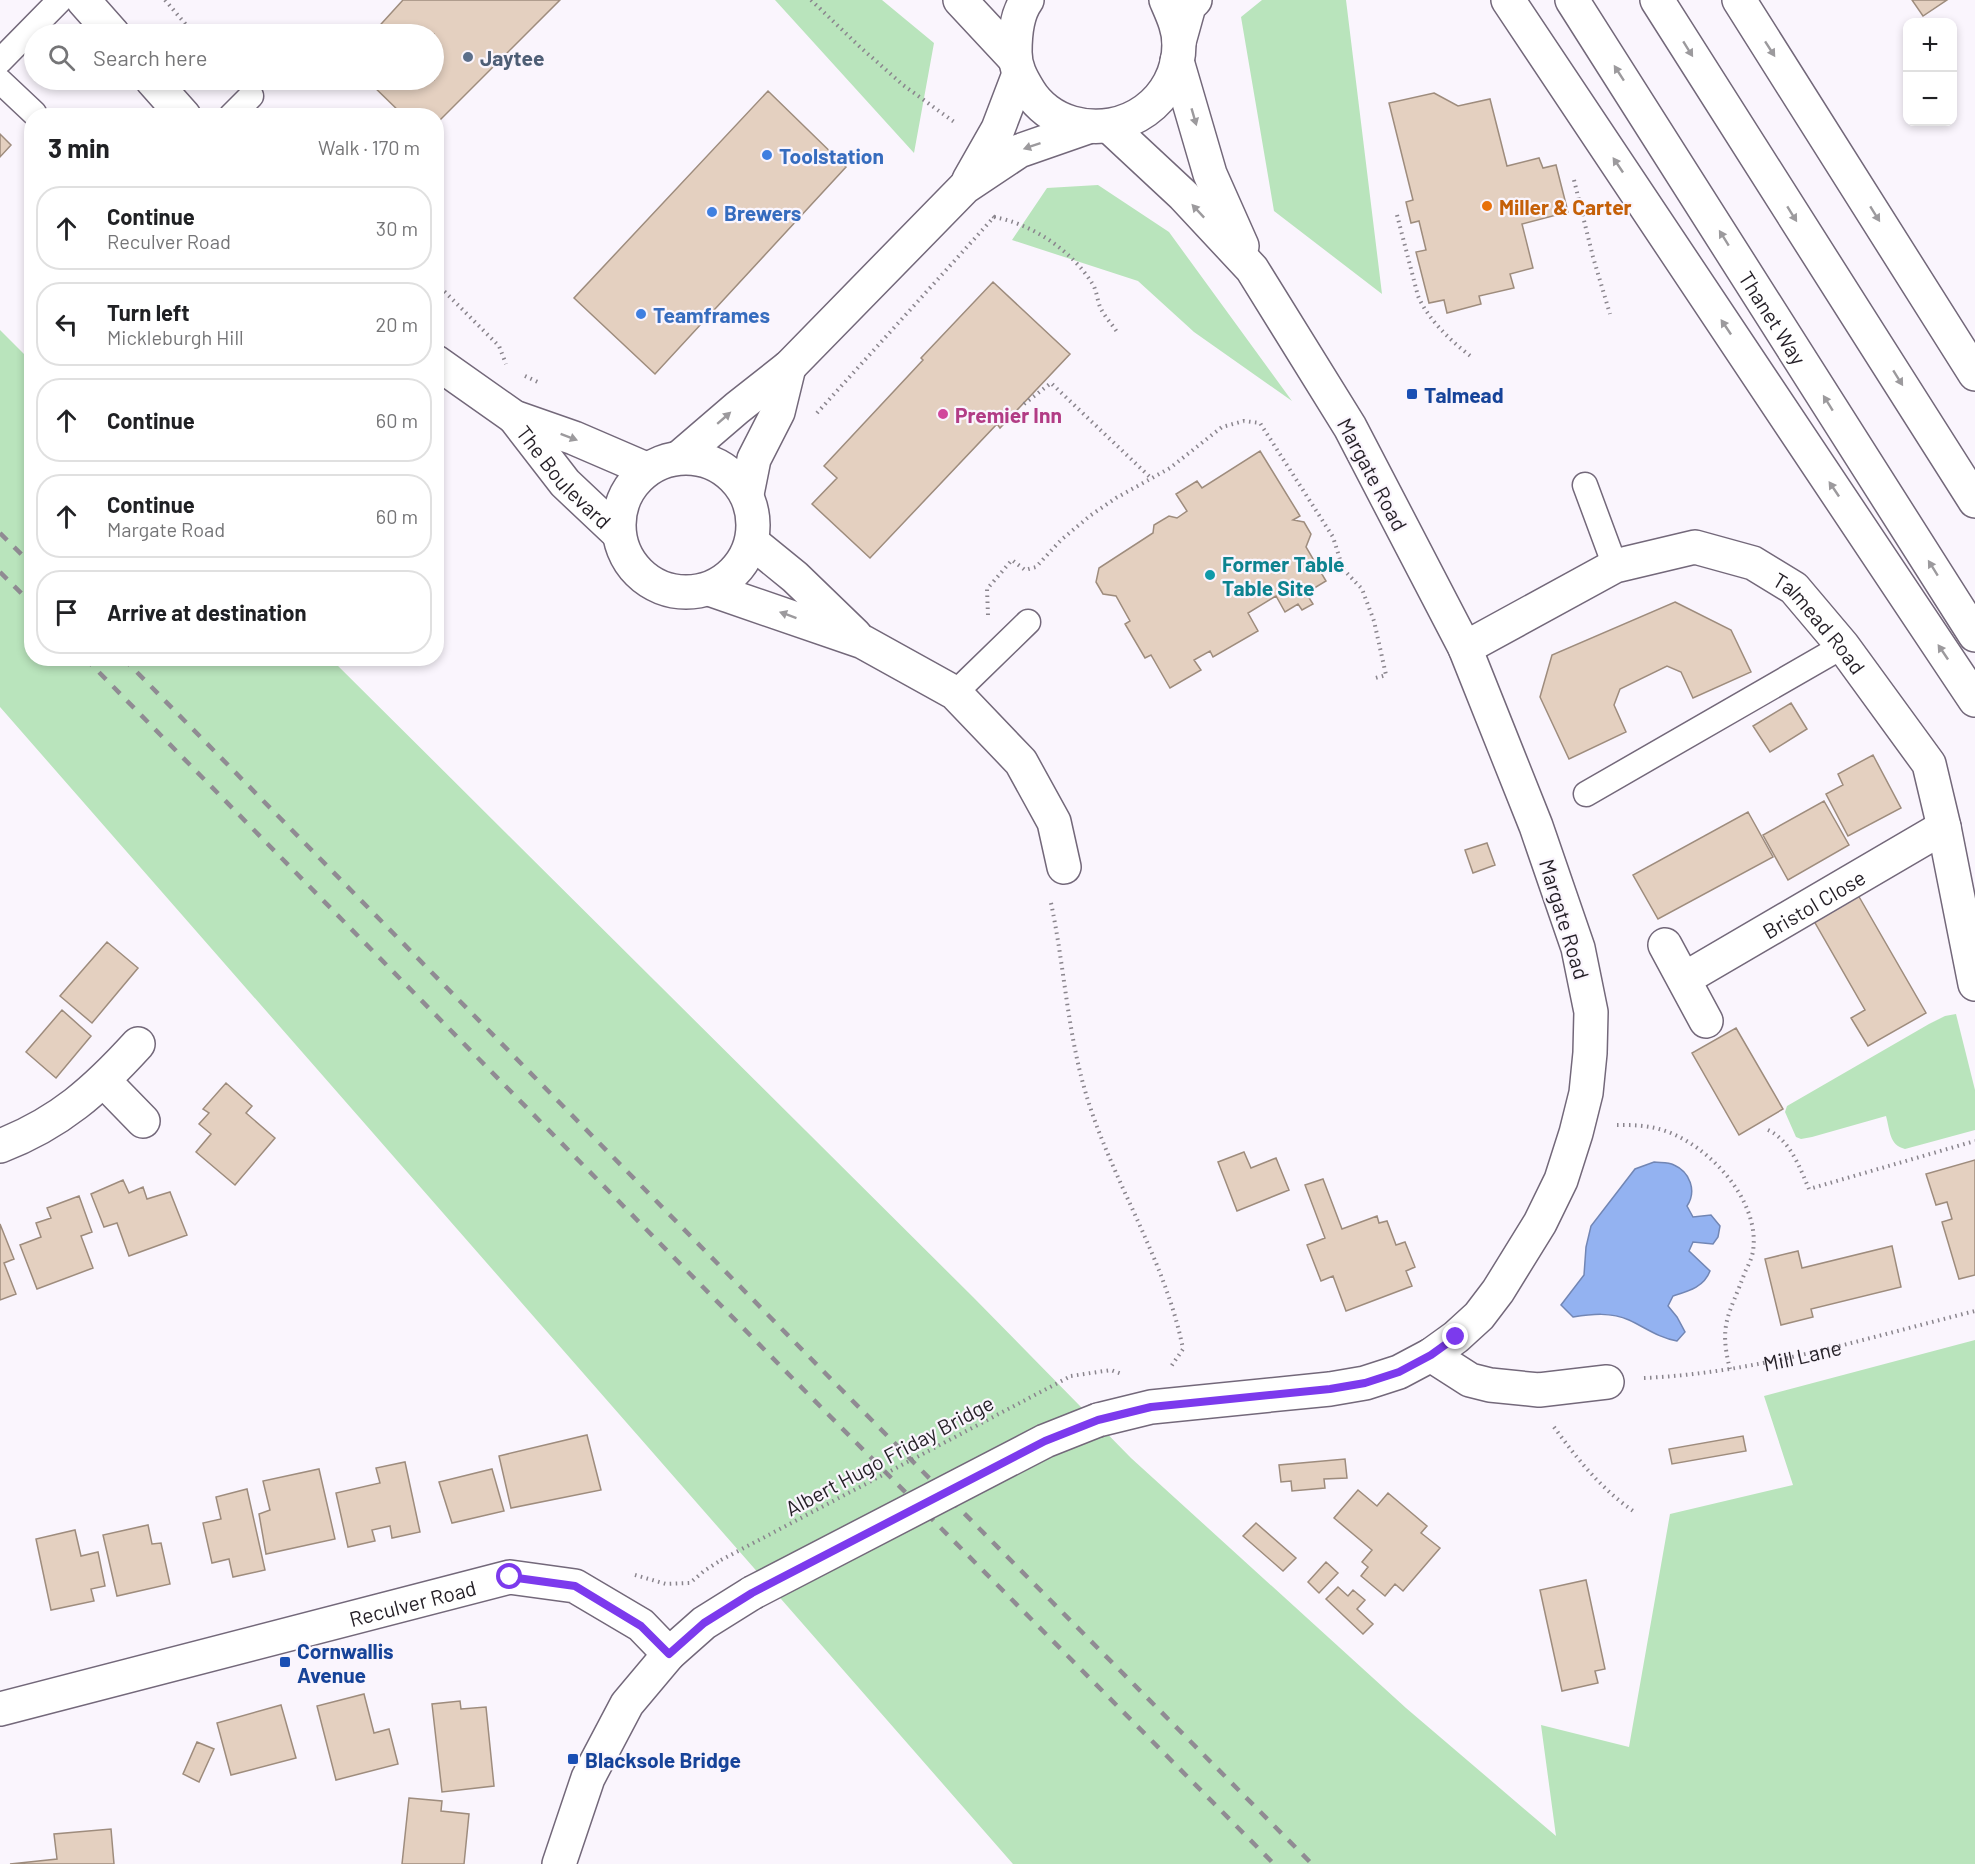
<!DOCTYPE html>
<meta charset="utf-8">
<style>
:root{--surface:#fff;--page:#f2f2f2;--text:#202124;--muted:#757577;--line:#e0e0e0}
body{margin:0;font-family:Barlow,sans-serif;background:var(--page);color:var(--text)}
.controls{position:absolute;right:18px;top:18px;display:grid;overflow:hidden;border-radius:12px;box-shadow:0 3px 9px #0003}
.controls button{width:54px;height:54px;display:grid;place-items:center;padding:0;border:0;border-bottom:2px solid var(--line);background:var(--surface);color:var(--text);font:30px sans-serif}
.stop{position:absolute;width:18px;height:18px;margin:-14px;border:4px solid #7c3aed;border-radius:50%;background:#fff}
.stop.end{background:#7c3aed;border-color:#fff;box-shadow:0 2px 6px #0008}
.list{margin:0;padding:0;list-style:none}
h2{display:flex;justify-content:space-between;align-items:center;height:78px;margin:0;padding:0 24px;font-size:26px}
h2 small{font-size:20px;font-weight:400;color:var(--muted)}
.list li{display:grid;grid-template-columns:39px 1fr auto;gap:18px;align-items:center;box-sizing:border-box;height:84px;margin:0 12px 12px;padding:0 12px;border:2px solid var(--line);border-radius:24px}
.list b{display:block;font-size:22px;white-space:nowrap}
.list p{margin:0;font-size:20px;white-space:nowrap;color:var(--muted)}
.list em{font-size:20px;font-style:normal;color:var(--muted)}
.icon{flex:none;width:33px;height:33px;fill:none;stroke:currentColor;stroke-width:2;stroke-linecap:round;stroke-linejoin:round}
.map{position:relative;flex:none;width:1975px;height:1864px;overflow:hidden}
.search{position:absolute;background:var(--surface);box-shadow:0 3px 9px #0003;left:24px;top:24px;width:420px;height:66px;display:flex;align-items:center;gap:15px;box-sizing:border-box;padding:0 21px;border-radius:33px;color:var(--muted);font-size:22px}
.panel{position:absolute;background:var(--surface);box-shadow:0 3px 9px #0003;left:24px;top:108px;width:420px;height:558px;border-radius:24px}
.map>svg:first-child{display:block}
.green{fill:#b9e4bc}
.water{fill:#93b2f1;stroke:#7286b4;stroke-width:1.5}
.building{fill:#e4d0c0;stroke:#9e8c7d;stroke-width:1.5}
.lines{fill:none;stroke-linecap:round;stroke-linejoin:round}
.lane-casing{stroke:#73687a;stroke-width:27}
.street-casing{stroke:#73687a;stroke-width:36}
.secondary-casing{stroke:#73687a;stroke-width:36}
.highway-casing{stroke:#73687a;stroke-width:36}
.path{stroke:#8a858d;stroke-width:4;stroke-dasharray:1.5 4.5;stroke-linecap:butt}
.lane{stroke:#fff;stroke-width:24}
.street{stroke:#fff;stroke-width:33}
.secondary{stroke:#fff;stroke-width:33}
.highway{stroke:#fff;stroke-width:33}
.rail{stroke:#908b93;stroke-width:4.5;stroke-dasharray:10 10;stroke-linecap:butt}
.secondary-bridge-casing{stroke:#73687a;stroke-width:36;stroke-linecap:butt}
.path-bridge{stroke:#8a858d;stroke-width:4;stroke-dasharray:1.5 4.5;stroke-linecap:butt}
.secondary-bridge{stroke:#fff;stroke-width:33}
.oneway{fill:#9c9a9d}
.route{stroke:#7c3aed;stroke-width:8}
.service-dot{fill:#5c6f8a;stroke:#faf5fd;stroke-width:2}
.shop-dot{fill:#3f7fe0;stroke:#faf5fd;stroke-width:2}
.food-dot{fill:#e8710a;stroke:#faf5fd;stroke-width:2}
.transit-dot{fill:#1a4fb4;stroke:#faf5fd;stroke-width:2}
.hotel-dot{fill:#d1479c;stroke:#faf5fd;stroke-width:2}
.culture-dot{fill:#0f9aa8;stroke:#faf5fd;stroke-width:2}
.labels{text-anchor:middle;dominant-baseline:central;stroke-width:4.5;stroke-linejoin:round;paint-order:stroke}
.service-label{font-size:21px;font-weight:bold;fill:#4e5e75;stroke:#faf5fd;text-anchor:start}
.shop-label{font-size:21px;font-weight:bold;fill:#366cbe;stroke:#faf5fd;text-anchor:start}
.food-label{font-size:21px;font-weight:bold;fill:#c56008;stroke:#faf5fd;text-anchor:start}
.street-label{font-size:21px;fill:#241f26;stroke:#faf5fd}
.transit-label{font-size:21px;font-weight:bold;fill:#164399;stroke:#faf5fd;text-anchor:start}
.hotel-label{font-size:21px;font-weight:bold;fill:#b23c85;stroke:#faf5fd;text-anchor:start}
.culture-label{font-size:21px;font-weight:bold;fill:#0d838f;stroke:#faf5fd;text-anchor:start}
</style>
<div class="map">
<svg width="1975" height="1864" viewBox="0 0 1975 1864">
<rect width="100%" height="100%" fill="#faf5fd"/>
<path class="green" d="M775,0H882L934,43L914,153Z
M1262,0H1346L1382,294L1274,211L1241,17Z
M1098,185L1169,232L1292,401L1194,332L1138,281L1012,240L1047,188Z
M0,330L31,361L32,658L331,659L973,1297L1131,1458L1406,1708L1556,1836L1541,1725L1629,1747L1670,1514L1793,1485L1764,1396L1975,1340V1864H1013L0,707Z
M1956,1014L1975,1090V1130L1905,1149C1889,1145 1890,1130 1886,1116L1812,1137L1801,1139L1796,1137L1785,1112L1787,1106L1929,1024L1945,1016Z"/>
<path class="water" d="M1654,1162C1660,1163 1668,1162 1674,1165C1690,1172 1697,1191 1687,1206L1693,1217L1711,1215L1720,1226L1718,1237L1713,1244L1693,1242L1689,1251L1710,1271C1704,1287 1689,1291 1673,1296L1668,1306L1677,1317L1685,1332L1677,1341C1659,1338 1646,1328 1629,1320C1611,1312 1592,1314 1573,1317L1561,1305L1584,1275L1586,1247L1591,1226L1635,1169Z"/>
<path class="building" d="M403,0H560L436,124V116H404L367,80H434V34H372Z
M1912,0H1947L1923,16Z
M768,91L846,167L655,374L574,298Z
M1434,93L1458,106L1490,99L1507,166L1539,158L1543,168L1556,165L1568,212L1522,224L1533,268L1510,274L1514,288L1479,296L1481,304L1447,313L1444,300L1429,303L1416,252L1426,250L1419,221L1411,223L1406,202L1413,200L1389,103Z
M0,134L11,145L0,157Z
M993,282L1070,354L1000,428L997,424L870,558L812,504L837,478L824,466L923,360L921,358Z
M1260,451L1300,516L1293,520L1304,522L1311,534L1306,547L1326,581L1306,593L1313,604L1302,610L1298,604L1285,612L1276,596L1248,613L1258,631L1213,657L1210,651L1194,660L1201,670L1170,688L1151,655L1145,658L1125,624L1130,621L1116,596L1103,594L1096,582L1099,568L1153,533L1154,525L1169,516L1177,518L1187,511L1176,494L1197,481L1202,488Z
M1675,602L1731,630L1751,672L1693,698L1681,672L1667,666L1620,689L1614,705L1626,732L1569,759L1540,697L1552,655Z
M1791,703L1807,729L1770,752L1753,726Z
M1873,755L1901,808L1848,836L1826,794L1843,785L1838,774Z
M1824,801L1849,845L1788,880L1763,835Z
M1748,812L1773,857L1658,919L1633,875Z
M1487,843L1495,865L1473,873L1465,850Z
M1858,895L1926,1013L1868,1046L1851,1018L1865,1010L1814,921Z
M107,942L138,968L92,1023L60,996Z
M62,1010L91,1036L56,1078L26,1052Z
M1736,1028L1783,1109L1739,1135L1692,1053Z
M226,1083L252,1106L246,1113L275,1138L235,1185L196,1152L211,1134L199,1124L209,1113L203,1109Z
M1244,1152L1251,1168L1276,1158L1289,1190L1237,1211L1218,1162Z
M1975,1160V1275L1959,1279L1942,1222L1952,1219L1947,1202L1936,1205L1926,1174Z
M1323,1179L1342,1229L1377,1216L1379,1223L1387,1221L1396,1245L1405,1242L1415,1267L1406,1271L1412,1286L1346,1311L1333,1276L1321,1281L1307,1245L1325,1238L1305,1185Z
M123,1180L129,1193L143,1187L147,1199L170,1192L187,1235L129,1256L117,1223L104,1227L91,1194Z
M79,1196L92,1232L81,1236L93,1268L37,1289L20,1245L41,1237L36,1223L51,1218L47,1208Z
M0,1224L14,1259L4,1263L16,1294L0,1300Z
M1892,1246L1901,1287L1811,1309L1813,1317L1781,1325L1765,1259L1798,1251L1802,1268Z
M587,1435L601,1490L511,1508L499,1456Z
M1743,1436L1746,1451L1672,1464L1669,1449Z
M1345,1459L1347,1478L1324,1479L1325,1488L1292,1491L1291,1481L1281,1482L1279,1465Z
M405,1462L420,1532L392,1538L390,1526L372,1530L375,1541L348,1547L336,1493L380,1483L376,1468Z
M319,1469L335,1539L266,1554L259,1514L270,1510L263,1481Z
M492,1469L504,1511L452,1523L439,1482Z
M247,1489L265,1570L233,1577L229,1559L212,1563L203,1523L221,1519L216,1497Z
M1358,1490L1377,1506L1388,1493L1427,1526L1421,1533L1440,1548L1403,1591L1395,1584L1385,1596L1361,1576L1368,1567L1362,1562L1372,1550L1334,1518Z
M1256,1523L1296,1558L1283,1571L1243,1536Z
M148,1525L152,1544L161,1543L170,1584L117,1596L103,1535Z
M75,1530L81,1556L98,1552L105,1586L91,1589L94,1601L51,1610L36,1539Z
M1326,1562L1338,1573L1319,1593L1308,1582Z
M1586,1580L1605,1669L1595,1671L1598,1683L1562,1691L1540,1590Z
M1338,1587L1348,1596L1353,1590L1365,1600L1357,1609L1373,1624L1363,1634L1326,1599Z
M364,1694L374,1733L389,1729L398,1764L336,1780L317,1706Z
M460,1701L461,1709L486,1707L494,1786L442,1792L432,1704Z
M281,1705L296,1758L231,1775L217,1723Z
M197,1742L214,1749L199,1782L183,1774Z
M409,1798L442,1801L441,1811L469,1814L464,1864H402Z
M111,1829L114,1864H10L57,1859L54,1834Z"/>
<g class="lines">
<g class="lane-casing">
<path id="lane" d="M0,61L60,0
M0,81L34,113
M231,116L251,96
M1585,485L1615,566
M955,693L1028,622
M1586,794L1843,646"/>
</g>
<g class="street-casing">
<g id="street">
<path d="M83,0L113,34"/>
<path d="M152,80L184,116"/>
<path d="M969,180L998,129L1019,74"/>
<path d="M436,362L514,417L574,438L646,469"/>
<path id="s2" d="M514,417L565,483L618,533"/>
<path d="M680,457L737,408L789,367L965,187L1019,151L1088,127"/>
<circle cx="686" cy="525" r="67"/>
<path d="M747,494L754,459L778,412L789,367"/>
<path d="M752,542L795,577L855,635"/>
<path d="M709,589L863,642L955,693L1021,762L1054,822L1064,867"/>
<path id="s3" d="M1465,648L1615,566L1695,547L1753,563L1794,588L1843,646L1929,764L1944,827L1975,984"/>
<path d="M1665,945L1706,1021"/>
<path id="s4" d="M1684,979L1944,827"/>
<path d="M104,1081L143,1121"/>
<path d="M0,1146C60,1123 96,1090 138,1044"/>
<path d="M1431,1355L1470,1380L1490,1385L1539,1390L1607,1382"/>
</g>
</g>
<g class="secondary-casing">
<g id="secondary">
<path d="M960,0L1015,59"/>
<path d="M1027,0C1016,15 1015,35 1015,52C1015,67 1021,78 1029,91C1038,106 1054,118 1072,123C1125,138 1179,101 1179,44C1179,28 1172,14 1166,0"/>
<path d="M1177,61L1210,174L1242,246"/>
<path d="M1098,1420L1151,1407L1330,1389L1365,1383L1399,1372L1431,1355L1456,1337L1479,1316L1498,1291L1540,1223L1561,1180L1576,1133L1586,1093L1590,1053L1591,1012L1578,948L1536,826L1465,648L1350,427L1252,269L1183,195L1110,127"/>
<path id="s5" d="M0,1709L510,1577L575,1586L641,1625L669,1654"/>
<path d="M559,1864L588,1778L627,1704L669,1654L704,1623L752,1593"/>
</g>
</g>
<g class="highway-casing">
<g id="highway">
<path d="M1508,0L1975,700"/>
<path id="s6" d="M1572,0L1975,635"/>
<path d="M1657,0L1975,501"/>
<path d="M1739,0L1975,374"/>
<path d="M1179,42L1189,6L1195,0"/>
</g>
</g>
<g class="path">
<path d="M165,0L194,34"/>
<path d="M811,0L859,46L903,85L957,124"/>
<path d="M1574,180L1593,257L1610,314"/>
<path d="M1397,215L1418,296C1429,321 1452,342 1473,358"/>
<path d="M994,217C1032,224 1071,250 1092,283C1097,290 1097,301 1101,309C1105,317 1112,324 1117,332"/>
<path d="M436,283L499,346L506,364"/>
<path d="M525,376L540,383"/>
<path d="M1024,404L1051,383L1152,479"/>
<path d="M817,413L994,217L991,214"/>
<path d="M988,615L987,589L1012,560L1025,570L1036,567L1061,540L1091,515L1116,498L1170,468L1222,427L1244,421L1260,423L1333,537L1343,569L1362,589L1374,621L1386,675L1372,679"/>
<path d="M1051,903C1064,964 1067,1027 1084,1087C1109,1177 1165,1257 1183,1349L1170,1368"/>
<path d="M1617,1125C1631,1125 1645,1125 1659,1129C1705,1141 1761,1199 1753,1251C1752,1258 1748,1266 1745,1272C1730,1314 1718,1323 1730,1369"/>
<path d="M1768,1130C1790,1140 1800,1168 1809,1189L1975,1141"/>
<path d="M1071,1376L1111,1370L1122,1374"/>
<path id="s1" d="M1644,1378C1757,1373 1866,1338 1975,1311"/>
<path d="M1554,1427C1578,1460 1602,1490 1636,1513"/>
<path d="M635,1575L666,1584L690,1583L704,1571L721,1560"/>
</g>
<use href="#lane" class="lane"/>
<use href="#street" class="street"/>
<use href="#secondary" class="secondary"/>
<use href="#highway" class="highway"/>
<path class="rail" d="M0,533L32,565
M0,572L32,604
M85,658L807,1393L1274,1864
M123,658L827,1375L1312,1864"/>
<g class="secondary-bridge-casing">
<path id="secondary-bridge" d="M752,1593L1045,1441L1098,1420"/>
</g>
<path class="path-bridge" d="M721,1560L1071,1376"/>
<use href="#secondary-bridge" class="secondary-bridge"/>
</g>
<defs><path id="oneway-solid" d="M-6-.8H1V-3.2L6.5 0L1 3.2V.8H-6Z" transform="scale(1.5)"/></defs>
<g class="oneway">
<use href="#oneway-solid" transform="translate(1688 49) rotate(58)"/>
<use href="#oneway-solid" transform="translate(1770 49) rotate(57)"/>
<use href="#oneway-solid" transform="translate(1619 73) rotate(-123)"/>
<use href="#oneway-solid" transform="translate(1194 117) rotate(74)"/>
<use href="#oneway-solid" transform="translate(1032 146) rotate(161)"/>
<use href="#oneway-solid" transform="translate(1618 165) rotate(-124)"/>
<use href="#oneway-solid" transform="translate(1198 211) rotate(-133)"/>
<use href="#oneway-solid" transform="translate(1792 214) rotate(58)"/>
<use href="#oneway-solid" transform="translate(1875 214) rotate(58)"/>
<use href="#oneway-solid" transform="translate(1724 238) rotate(-122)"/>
<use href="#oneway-solid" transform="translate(1726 327) rotate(-124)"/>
<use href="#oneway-solid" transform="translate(1898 378) rotate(58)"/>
<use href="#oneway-solid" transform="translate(1828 403) rotate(-122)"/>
<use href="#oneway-solid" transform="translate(724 418) rotate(-41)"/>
<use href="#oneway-solid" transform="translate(569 437) rotate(21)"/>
<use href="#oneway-solid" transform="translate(1834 489) rotate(-124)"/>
<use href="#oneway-solid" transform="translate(1933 568) rotate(-122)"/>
<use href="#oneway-solid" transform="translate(788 615) rotate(-160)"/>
<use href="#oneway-solid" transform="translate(1943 652) rotate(-124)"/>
</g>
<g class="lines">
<path class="route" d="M510,1577L575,1586L641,1626L669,1654L704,1623L752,1593L1045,1441L1098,1420L1151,1407L1330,1389L1365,1383L1399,1372L1431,1355L1456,1337"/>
</g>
<circle class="service-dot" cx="468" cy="57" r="6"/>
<g class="shop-dot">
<circle cx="767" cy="155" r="6"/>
<circle cx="712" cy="212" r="6"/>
<circle cx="641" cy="314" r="6"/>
</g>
<circle class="food-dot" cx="1487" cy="206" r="6"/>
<g class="transit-dot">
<rect x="1406" y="388" width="12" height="12" rx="3"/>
<rect x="279" y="1656" width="12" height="12" rx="3"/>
<rect x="567" y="1753" width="12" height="12" rx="3"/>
</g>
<circle class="hotel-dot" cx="943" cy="414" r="6"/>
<circle class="culture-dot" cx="1210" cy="575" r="6"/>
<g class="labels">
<g class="service-label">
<text x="480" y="57">Jaytee</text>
</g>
<g class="shop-label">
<text x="779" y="155">Toolstation</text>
<text x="724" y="212">Brewers</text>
<text x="653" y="314">Teamframes</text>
</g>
<g class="food-label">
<text x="1499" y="206">Miller &amp; Carter</text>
</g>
<g class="street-label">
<text stroke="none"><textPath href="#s6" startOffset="376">Thanet Way</textPath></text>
<text transform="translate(1373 474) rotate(62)">Margate Road</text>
<text stroke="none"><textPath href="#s2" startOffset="78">The Boulevard</textPath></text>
<text stroke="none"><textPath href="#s3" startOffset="404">Talmead Road</textPath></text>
<text stroke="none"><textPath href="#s4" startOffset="150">Bristol Close</textPath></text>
<text transform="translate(1565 919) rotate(73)">Margate Road</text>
<text stroke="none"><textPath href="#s1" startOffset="160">Mill Lane</textPath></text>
<text transform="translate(889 1455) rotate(-28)">Albert Hugo Friday Bridge</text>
<text stroke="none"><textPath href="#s5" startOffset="426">Reculver Road</textPath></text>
</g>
<g class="transit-label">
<text x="1424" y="394">Talmead</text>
<text x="297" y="1650">Cornwallis<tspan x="297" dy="24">Avenue</tspan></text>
<text x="585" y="1759">Blacksole Bridge</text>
</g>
<g class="hotel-label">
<text x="955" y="414">Premier Inn</text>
</g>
<g class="culture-label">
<text x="1222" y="563">Former Table<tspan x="1222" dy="24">Table Site</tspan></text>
</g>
</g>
</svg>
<div class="controls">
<button>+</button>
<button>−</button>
</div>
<div class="stop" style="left:510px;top:1577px"></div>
<div class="stop end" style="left:1456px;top:1337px"></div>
<div class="search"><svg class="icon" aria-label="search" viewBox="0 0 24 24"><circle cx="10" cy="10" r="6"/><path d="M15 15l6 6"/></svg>Search here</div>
<section class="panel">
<h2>3 min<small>Walk · 170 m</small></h2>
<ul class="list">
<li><svg class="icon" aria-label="ahead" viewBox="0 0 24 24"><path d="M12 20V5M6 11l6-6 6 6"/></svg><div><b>Continue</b><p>Reculver Road</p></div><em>30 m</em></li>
<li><svg class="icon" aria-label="left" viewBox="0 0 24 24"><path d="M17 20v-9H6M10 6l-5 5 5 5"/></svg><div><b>Turn left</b><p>Mickleburgh Hill</p></div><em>20 m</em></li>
<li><svg class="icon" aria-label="ahead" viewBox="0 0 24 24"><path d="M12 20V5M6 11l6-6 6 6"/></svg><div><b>Continue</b></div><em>60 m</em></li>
<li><svg class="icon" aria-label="ahead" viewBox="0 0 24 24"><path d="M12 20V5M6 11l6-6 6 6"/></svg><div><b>Continue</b><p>Margate Road</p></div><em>60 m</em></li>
<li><svg class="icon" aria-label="arrive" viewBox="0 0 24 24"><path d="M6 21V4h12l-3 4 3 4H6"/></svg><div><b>Arrive at destination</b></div></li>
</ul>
</section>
</div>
